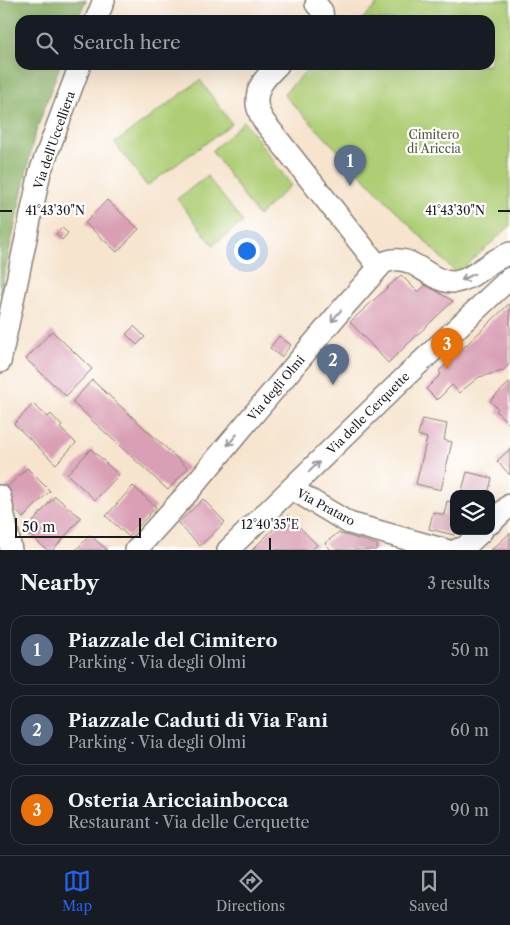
<!DOCTYPE html>
<meta charset="utf-8">
<style>
:root{--surface:#171b24;--page:#20242c;--text:#f1f3f6;--muted:#9ea1a6;--line:#363941;--accent:#2563eb}
body{margin:0;font-family:"Libre Caslon Text",serif;background:var(--page);color:var(--text)}
.controls{position:absolute;right:15px;bottom:15px;display:grid;overflow:hidden;border-radius:10px;box-shadow:0 5px 20px #0002}
.controls button{width:45px;height:45px;display:grid;place-items:center;padding:0;border:0;border-bottom:1px solid var(--line);background:var(--surface);color:var(--text);font:25px sans-serif}
.scale{position:absolute;left:15px;bottom:12px;width:126px;box-sizing:border-box;padding-left:5px;border:2px solid #1c1c1c;border-top:0;font-size:14px;line-height:18px;white-space:nowrap;color:#1c1c1c;-webkit-text-stroke:4px #fff;paint-order:stroke}
.you{position:absolute;left:246px;top:250px;width:18px;height:18px;margin:-12px;border:4px solid #fff;border-radius:50%;background:#1a73e8;box-shadow:0 0 0 8px #1a73e833}
.badge{display:grid;place-items:center;width:32px;height:32px;border-radius:50%;background:var(--accent);color:#fff;font-size:16px;font-weight:700}
.pin{position:absolute;translate:-50% -41px;filter:drop-shadow(0 1px 2px #0008)}
.pin::after{content:'';position:absolute;top:26px;width:18px;height:15px;background:inherit;clip-path:polygon(0 0,100% 0,50% 100%)}
.list{margin:0;padding:0;list-style:none}
h2{display:flex;justify-content:space-between;align-items:center;height:65px;margin:0;padding:0 20px;font-size:21px}
h2 small{font-size:16px;font-weight:400;color:var(--muted)}
.list li{display:grid;grid-template-columns:32px 1fr auto;gap:15px;align-items:center;box-sizing:border-box;height:70px;margin:0 10px 10px;padding:0 10px;border:1px solid var(--line);border-radius:15px}
.list b{display:block;font-size:19px;white-space:nowrap}
.list p{margin:0;font-size:16px;white-space:nowrap;color:var(--muted)}
.list em{font-size:16px;font-style:normal;color:var(--muted)}
.icon{flex:none;width:28px;height:28px;fill:none;stroke:currentColor;stroke-width:2;stroke-linecap:round;stroke-linejoin:round}
.map{position:relative;flex:none;width:510px;height:550px;overflow:hidden}
.search{position:absolute;background:var(--surface);box-shadow:0 5px 20px #0002;left:15px;right:15px;top:15px;height:55px;display:flex;align-items:center;gap:12px;box-sizing:border-box;padding:0 18px;border-radius:15px;color:var(--muted);font-size:19px}
.sheet{height:305px;background:var(--surface)}
nav{display:flex;justify-content:space-around;align-items:center;box-sizing:border-box;height:70px;border-top:1px solid var(--line);background:var(--surface);font-size:14px;color:var(--muted)}
nav a{display:grid;justify-items:center;gap:2px}
nav .on{color:var(--accent)}
.map>svg:first-child{display:block}
.green{fill:#aecd74;stroke:#657448}
.forest{fill:#8ab066;stroke:#536641}
.building{fill:#d99fb4}
.lines{fill:none;stroke-linecap:round;stroke-linejoin:round}
.minor-casing{stroke:#898075;stroke-width:24}
.minor{stroke:#fff;stroke-width:21}
.oneway{stroke:#999}
.ticks{fill:none;stroke:#1c1c1c;stroke-width:2}
.labels{text-anchor:middle;dominant-baseline:central;stroke-width:4.5;stroke-linejoin:round;paint-order:stroke}
.park-label{font-size:12px;fill:#4f5a3b;stroke:#fff}
.street-label{font-size:12px;fill:#1c1c1c;stroke:#fff}
.ticks-label{font-size:12px;text-anchor:middle;fill:#1c1c1c;stroke:#fff;stroke-width:4.5;stroke-linejoin:round;paint-order:stroke}
</style>
<div class="map">
<svg width="510" height="550" viewBox="0 0 510 550">
<rect width="100%" height="100%" fill="#fff"/>
<filter id="ink" filterUnits="userSpaceOnUse"><feTurbulence type="fractalNoise" baseFrequency=".02" numOctaves="2"/><feDisplacementMap in="SourceGraphic" scale="10" xChannelSelector="R" yChannelSelector="G"/><feConvolveMatrix kernelMatrix="1 2 1 2 8 2 1 2 1" color-interpolation-filters="sRGB"/></filter>
<filter id="wash" filterUnits="userSpaceOnUse"><feTurbulence type="fractalNoise" baseFrequency=".0096" numOctaves="4" result="noise"/><feDisplacementMap in="SourceGraphic" scale="20" xChannelSelector="R" yChannelSelector="G"/><feGaussianBlur stdDeviation="1.12" result="paint"/><feColorMatrix in="noise" values="0 0 0 0 0 0 0 0 0 0 0 0 0 0 0 0 0 1.4 0 .05"/><feComposite in="paint" operator="in"/></filter>
<g filter="url(#wash)">
<rect width="100%" height="100%" fill="#f6e4ce"/>
<path class="green" d="M382,0H510V226L457,274L283,94L313,65H490V20H361Z
M200,80L232,124L147,186L115,143Z
M244,121L291,185L258,216L212,151Z
M207,176L243,222L213,245L177,199Z"/>
<path class="forest" d="M0,0H86L77,20H20V65H60L34,137L0,294Z"/>
<g id="blocks">
<path class="building" d="M107,200L139,229L117,252L85,223Z
M62,228L68,233L62,240L56,234Z
M401,275L418,292L426,285L453,301L388,363L350,322Z
M510,303V363L503,371L479,377L459,393L452,385L437,400L426,389L441,374L439,371Z
M134,326L145,337L137,345L126,334Z
M52,331L92,369L66,396L26,359Z
M279,336L291,345L281,357L270,348Z
M92,380L188,468L168,490L72,402Z
M510,382V425L496,411L498,409L490,401Z
M33,404L48,417L51,414L62,426L60,428L76,443L56,464L14,424Z
M422,419L447,424L444,440L452,442L441,490L416,484L427,438L418,435Z
M91,449L119,475L95,500L67,474Z
M510,449V475L497,461Z
M27,468L50,491L23,518L6,500L4,490Z
M467,472L492,478L488,494H461Z
M133,486L156,507L129,537L106,516Z
M55,496L81,518L53,550H47L25,531Z
M203,499L225,522L200,546L178,523Z
M447,501L454,502V531H455L454,535L429,529L433,512L444,515Z
M288,515L317,545L311,550H252Z
M338,533L378,545L376,550H331L325,543Z
M510,533V550H491L498,544Z
M90,535L107,550H76Z"/>
</g>
</g>
<g filter="url(#ink)">
<use href="#blocks" fill-opacity="0" stroke="#898075" stroke-width="1"/>
<g class="lines">
<g class="minor-casing">
<path id="minor" d="M316,4L322,11L323,20
M96,20L104,0
M278,65C267,76 256,86 257,103C257,108 260,114 262,119L379,267
M0,362L40,172L80,65
M292,489L349,523L446,550
M0,496L11,550
M491,523L510,505
M136,550L184,497L343,308L383,263C413,249 428,284 455,282C469,280 478,271 489,264C496,259 503,256 510,253
M228,550L406,376L510,278
M456,550L465,547L482,531"/>
</g>
<use href="#minor" class="minor"/>
</g>
<defs><path id="oneway-shaft" d="M-6 0H5M1.5-3L5.5 0L1.5 3" fill="none" stroke-width="1.6" stroke-linecap="round" stroke-linejoin="round" transform="scale(1.25)"/></defs>
<g class="oneway">
<use href="#oneway-shaft" transform="translate(468 277) rotate(154)"/>
<use href="#oneway-shaft" transform="translate(336 316) rotate(130)"/>
<use href="#oneway-shaft" transform="translate(232 440) rotate(130)"/>
<use href="#oneway-shaft" transform="translate(314 467) rotate(-45)"/>
</g>
</g>
<path class="ticks" d="M0,211H12M498,211H510M270,538V550"/>
<g class="labels">
<g class="park-label">
<text x="434" y="134">Cimitero<tspan x="434" dy="14">di Ariccia</tspan></text>
</g>
<g class="street-label">
<text transform="translate(54 140) rotate(-71)">Via dell'Uccelliera</text>
<text transform="translate(276 388) rotate(-50)">Via degli Olmi</text>
<text transform="translate(368 413) rotate(-45)">Via delle Cerquette</text>
<text transform="translate(326 507) rotate(28)">Via Prataro</text>
</g>
</g>
<g class="ticks-label">
<text x="55" y="215">41°43'30"N</text>
<text x="455" y="215">41°43'30"N</text>
<text x="270" y="529">12°40'35"E</text>
</g>
</svg>
<div class="controls">
<button><svg class="icon" aria-label="layers" viewBox="0 0 24 24"><path d="M12 4l9 5-9 5-9-5zM3 14l9 5 9-5"/></svg></button>
</div>
<div class="scale">50 m</div>
<div class="you"></div>
<div class="pin badge" style="left:350px;top:186px;background:#5c6f8a">1</div>
<div class="pin badge" style="left:333px;top:385px;background:#5c6f8a">2</div>
<div class="pin badge" style="left:447px;top:369px;background:#e8710a">3</div>
<div class="search"><svg class="icon" aria-label="search" viewBox="0 0 24 24"><circle cx="10" cy="10" r="6"/><path d="M15 15l6 6"/></svg>Search here</div>
</div>
<section class="sheet">
<h2>Nearby<small>3 results</small></h2>
<ul class="list">
<li><span class="badge" style="background:#5c6f8a">1</span><div><b>Piazzale del Cimitero</b><p>Parking · Via degli Olmi</p></div><em>50 m</em></li>
<li><span class="badge" style="background:#5c6f8a">2</span><div><b>Piazzale Caduti di Via Fani</b><p>Parking · Via degli Olmi</p></div><em>60 m</em></li>
<li><span class="badge" style="background:#e8710a">3</span><div><b>Osteria Aricciainbocca</b><p>Restaurant · Via delle Cerquette</p></div><em>90 m</em></li>
</ul>
</section>
<nav>
<a class="on"><svg class="icon" aria-label="map" viewBox="0 0 24 24"><path d="M3 6l6-2 6 2 6-2v14l-6 2-6-2-6 2zM9 4v14M15 6v14"/></svg>Map</a>
<a><svg class="icon" aria-label="directions" viewBox="0 0 24 24"><path d="M12 3l9 9-9 9-9-9zM9 14v-3h6M13 9l2 2-2 2"/></svg>Directions</a>
<a><svg class="icon" aria-label="saved" viewBox="0 0 24 24"><path d="M7 4h10v16l-5-4-5 4z"/></svg>Saved</a>
</nav>
